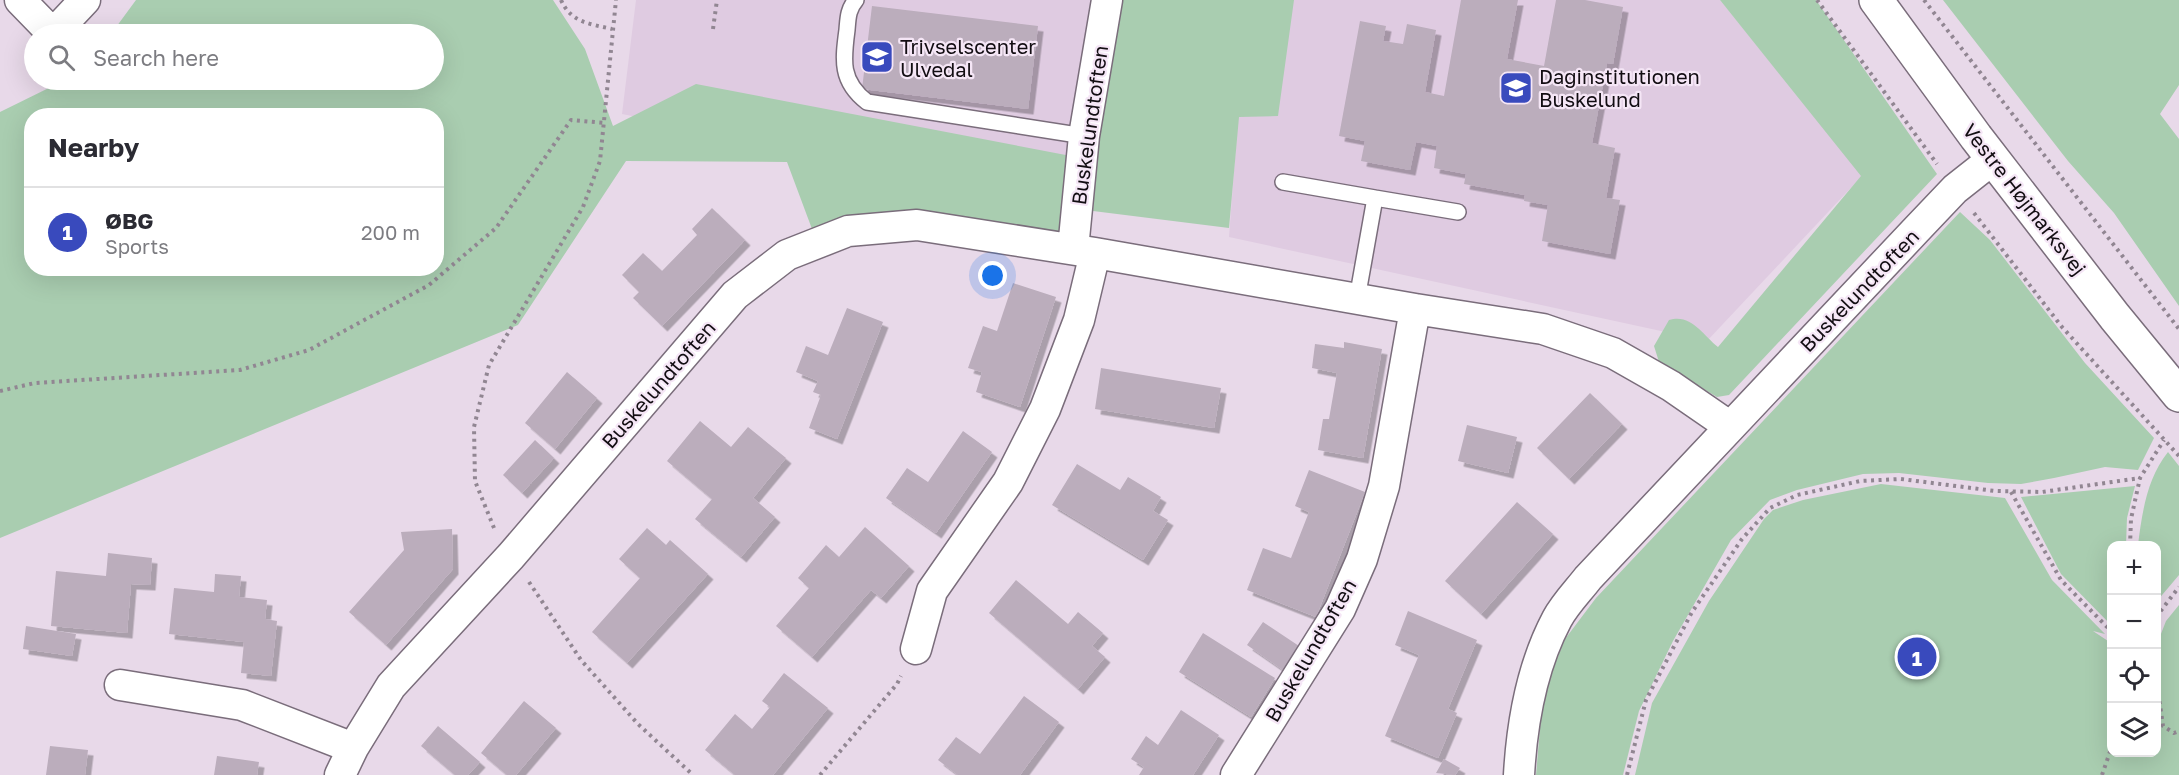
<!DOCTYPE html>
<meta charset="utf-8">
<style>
:root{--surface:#fff;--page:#f7f7f7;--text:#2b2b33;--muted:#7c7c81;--line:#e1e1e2;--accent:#394abd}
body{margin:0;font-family:"Golos Text",sans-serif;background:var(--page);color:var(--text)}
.controls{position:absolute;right:18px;bottom:18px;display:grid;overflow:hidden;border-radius:12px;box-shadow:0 6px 24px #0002}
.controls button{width:54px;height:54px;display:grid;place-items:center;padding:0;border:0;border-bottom:2px solid var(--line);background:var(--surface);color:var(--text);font:30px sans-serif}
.you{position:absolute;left:993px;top:276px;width:21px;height:21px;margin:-15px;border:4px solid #fff;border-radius:50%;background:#1a73e8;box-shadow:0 0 0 9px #1a73e833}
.badge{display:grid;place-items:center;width:39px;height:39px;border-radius:50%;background:var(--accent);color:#fff;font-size:20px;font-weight:700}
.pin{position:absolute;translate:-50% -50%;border:3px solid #fff;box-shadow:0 2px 6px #0006}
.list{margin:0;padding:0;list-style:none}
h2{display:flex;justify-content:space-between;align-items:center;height:78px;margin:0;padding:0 24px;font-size:26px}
h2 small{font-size:20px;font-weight:400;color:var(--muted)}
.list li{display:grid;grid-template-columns:39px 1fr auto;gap:18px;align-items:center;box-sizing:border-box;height:90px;padding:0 24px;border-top:2px solid var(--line)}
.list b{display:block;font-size:22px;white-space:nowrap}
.list p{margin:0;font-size:20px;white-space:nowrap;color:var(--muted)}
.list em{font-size:20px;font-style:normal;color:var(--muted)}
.icon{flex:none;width:33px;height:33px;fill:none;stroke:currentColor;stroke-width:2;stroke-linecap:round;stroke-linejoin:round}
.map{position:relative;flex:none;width:2179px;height:775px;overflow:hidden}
.search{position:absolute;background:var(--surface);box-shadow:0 6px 24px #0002;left:24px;top:24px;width:420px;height:66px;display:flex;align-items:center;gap:15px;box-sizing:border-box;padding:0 21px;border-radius:33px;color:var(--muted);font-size:22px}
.panel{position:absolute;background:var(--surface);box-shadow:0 6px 24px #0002;left:24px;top:108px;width:420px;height:168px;border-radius:24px}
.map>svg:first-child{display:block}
.built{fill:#dfcbe1}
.green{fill:#a9cdb0;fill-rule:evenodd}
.building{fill:#bbadbc;filter:url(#shadow)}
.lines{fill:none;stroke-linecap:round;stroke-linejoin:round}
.lane-casing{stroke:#7a6d7b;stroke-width:18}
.street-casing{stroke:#7a6d7b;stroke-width:33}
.secondary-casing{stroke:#7a6d7b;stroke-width:36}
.path{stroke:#918692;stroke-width:4;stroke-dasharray:3 4.5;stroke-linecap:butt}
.lane{stroke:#fff;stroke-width:15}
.street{stroke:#fff;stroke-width:30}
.secondary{stroke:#fff;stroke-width:33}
.labels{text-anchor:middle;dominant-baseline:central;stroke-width:4.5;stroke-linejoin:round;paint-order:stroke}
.poi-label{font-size:20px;fill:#120d12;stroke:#f5e6f6;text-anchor:start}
.street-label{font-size:20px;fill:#120d12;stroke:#f5e6f6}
</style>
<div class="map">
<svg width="2179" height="775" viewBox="0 0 2179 775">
<defs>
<filter id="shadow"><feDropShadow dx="5.5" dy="5.5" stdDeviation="0" flood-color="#0004"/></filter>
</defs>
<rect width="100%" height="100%" fill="#e8d9e9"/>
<path class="built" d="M636,0H1134L1105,210L622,114Z
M1247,0H1720L1862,176L1707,341L1229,237Z"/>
<path class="green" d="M136,0H553L585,49L613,126L696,84L1071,156L1066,235L812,229L787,162L626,161L518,325L0,538V112L65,80H434V34H111ZM32,116H436V268H32Z
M1120,0H1294L1278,116L1239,117L1229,228L1093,211L1098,128Z
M1720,0H1816L1937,174L1729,395L1717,397L1659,362L1654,346L1669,320C1691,313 1703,335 1718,347L1861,176Z
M1943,0H2179V85L2160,114L2179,139V306L2114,213L2068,161Z
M1960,212L1990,240L2085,363L2154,438L2138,470L2105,467L2054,478L2021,484L1988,483L1899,473L1863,474L1797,490L1770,500L1731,540L1673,641L1639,711L1623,775H1536L1543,693L1565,639L1596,598Z
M2168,452L2179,466V575L2157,601L2156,546L2138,545C2142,513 2147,478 2168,452Z
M1881,484L2005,498L2052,580L2105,634L2093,631L2111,643L2112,752H2156L2157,644L2166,621L2179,605V775H1635L1652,703L1709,601L1764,519L1773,510L1803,500Z
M2135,486L2127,518L2126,545L2112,546L2111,625L2061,574L2021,497Z"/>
<path class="building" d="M1461,0H1518L1507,59L1544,66L1556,0H1585L1623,7L1613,64L1607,63L1592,143L1615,148L1606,198L1620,200L1610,254L1542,241L1548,205L1524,201L1525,195L1464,184L1466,174L1434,168L1437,146L1416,142L1410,170L1361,161L1365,141L1339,136L1360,21L1386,26L1383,41L1403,44L1407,24L1436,30L1425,92L1444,96Z
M872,6L1038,26L1028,109L862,89Z
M712,208L745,240L662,326L633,298L639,292L622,275L643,253L662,271L697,235L692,229Z
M1013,283L1056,297L1020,407L976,392L982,372L968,368L983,326L997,331Z
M847,308L883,322L837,439L809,428L821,395L813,392L818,381L796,372L806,346L828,355Z
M1344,342L1382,349L1363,458L1318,450L1323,419H1329L1337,373L1312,368L1315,344L1344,348Z
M1101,368L1221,388L1214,428L1095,409Z
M567,372L597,398L555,449L525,423Z
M1590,393L1622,424L1569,479L1537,448Z
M700,421L731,447L748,427L786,458L753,498L775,517L741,557L695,519L712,499L667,461Z
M1467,425L1517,437L1508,473L1458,461Z
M963,431L992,452L936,533L886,498L907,468L928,482Z
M535,440L554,458L522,493L503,475Z
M1077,464L1120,490L1128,477L1161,497L1153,511L1168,520L1143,560L1052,505Z
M1309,470L1365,492L1316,617L1247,590L1263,548L1291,558L1309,512L1295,506Z
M1517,502L1553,534L1481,614L1445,581Z
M865,527L909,566L881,598L871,590L812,657L776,626L809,588L798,578L826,545L839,557Z
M647,528L666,545L670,540L708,574L627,663L592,632L640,578L619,559Z
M452,529L453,569L386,645L349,612L404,550L401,532Z
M108,553L152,558L150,585L131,584L127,633L51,626L56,571L106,576Z
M215,574L241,576L239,597L267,600L265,619L277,621L271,676L241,673L244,642L169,634L174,588L214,592Z
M1016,580L1068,624L1078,612L1103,633L1092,646L1105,657L1078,689L989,613Z
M1408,611L1477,640L1448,709L1457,713L1438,758L1385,736L1419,655L1395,645Z
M1263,622L1299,646L1283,670L1247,645Z
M26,626L76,634L72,656L23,649Z
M1203,633L1275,678L1251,717L1179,672Z
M784,673L828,708L773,775H735L705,750L735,714L752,729L770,707L762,701Z
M1024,696L1059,722L1020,775H958L938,760L956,737L980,754Z
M524,701L556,728L516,775H507L481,753Z
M1181,710L1219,735L1193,775H1139L1144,767L1131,759L1146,736L1158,745Z
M438,726L480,762L468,775H455L421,746Z
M50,746L88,750L85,775H46Z
M217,756L259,762L257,775H214Z
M1444,759L1460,768L1455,775L1436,773Z"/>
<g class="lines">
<g class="lane-casing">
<path id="lane" d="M856,0C848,9 848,18 847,30C843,60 840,81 867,102L1084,136
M1283,182L1375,198
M1357,299L1375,198L1458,212"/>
</g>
<g class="street-casing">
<path id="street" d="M20,0L53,34L85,0
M1073,249L1084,136L1107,0
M916,649L932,591L1008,482L1045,409L1079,320L1095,253
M120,685L242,705L353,748
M340,775L353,748L391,686L511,556L735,295L787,255L848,231L917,225L1095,253L1415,309L1543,329L1613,353L1671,386L1729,426
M1236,775L1340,609L1362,559L1384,486L1415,309
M1519,775C1522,722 1532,666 1557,619C1565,604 1578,591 1588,578L1916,230L1955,189L1993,159"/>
</g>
<g class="secondary-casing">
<path id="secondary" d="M1876,0L1976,137L2115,317L2179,395"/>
</g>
<path class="path" d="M561,0C571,23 591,24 612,29
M1817,0L1937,164
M1924,0L2179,329
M713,29L717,0
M1974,213L2062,327L2179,456
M0,391L35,383L240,370L309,350L429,285L496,228L571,120L605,123
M2011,492L2061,580L2112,632
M494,528L475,481L474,427L489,365L583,207L600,161L616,0
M2130,546L2131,519L2140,478L2164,440
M529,582L581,660L638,724L693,775
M2156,617L2179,587
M2156,695L2159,698L2163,726L2174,733L2179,731
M820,775L897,684L901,676
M1627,775L1646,700L1692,612L1742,539L1770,508L1797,495L1860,481L1901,479L1995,491L2042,492L2140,478
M2102,775L2112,746"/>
<use href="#lane" class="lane"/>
<use href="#street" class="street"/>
<use href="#secondary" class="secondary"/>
</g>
<defs>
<g id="school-square" transform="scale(1.725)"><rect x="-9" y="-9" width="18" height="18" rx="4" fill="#394abd" stroke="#f5e6f6"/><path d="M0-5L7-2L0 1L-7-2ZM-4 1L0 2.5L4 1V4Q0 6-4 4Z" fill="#fff"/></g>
</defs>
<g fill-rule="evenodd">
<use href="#school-square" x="877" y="57"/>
<use href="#school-square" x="1516" y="88"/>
</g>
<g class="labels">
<g class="poi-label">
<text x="900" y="46">Trivselscenter<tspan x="900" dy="23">Ulvedal</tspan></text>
<text x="1539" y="76">Daginstitutionen<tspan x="1539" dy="23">Buskelund</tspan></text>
</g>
<g class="street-label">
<text transform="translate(1089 125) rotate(-82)">Buskelundtoften</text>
<text transform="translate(2025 199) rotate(52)">Vestre Højmarksvej</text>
<text transform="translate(1859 290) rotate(-46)">Buskelundtoften</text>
<text transform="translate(658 384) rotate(-49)">Buskelundtoften</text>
<text transform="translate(1310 650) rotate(-60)">Buskelundtoften</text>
</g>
</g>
</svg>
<div class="controls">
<button>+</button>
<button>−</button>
<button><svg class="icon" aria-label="locate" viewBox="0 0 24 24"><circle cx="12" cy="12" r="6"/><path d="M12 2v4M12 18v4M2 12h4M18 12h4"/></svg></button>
<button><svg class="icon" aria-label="layers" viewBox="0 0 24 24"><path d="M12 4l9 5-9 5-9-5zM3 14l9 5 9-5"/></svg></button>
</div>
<div class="you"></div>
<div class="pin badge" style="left:1917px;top:657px">1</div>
<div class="search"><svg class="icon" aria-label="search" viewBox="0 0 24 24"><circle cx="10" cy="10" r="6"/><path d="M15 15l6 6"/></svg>Search here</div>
<section class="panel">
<h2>Nearby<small></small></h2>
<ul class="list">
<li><span class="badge">1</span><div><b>ØBG</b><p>Sports</p></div><em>200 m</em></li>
</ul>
</section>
</div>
